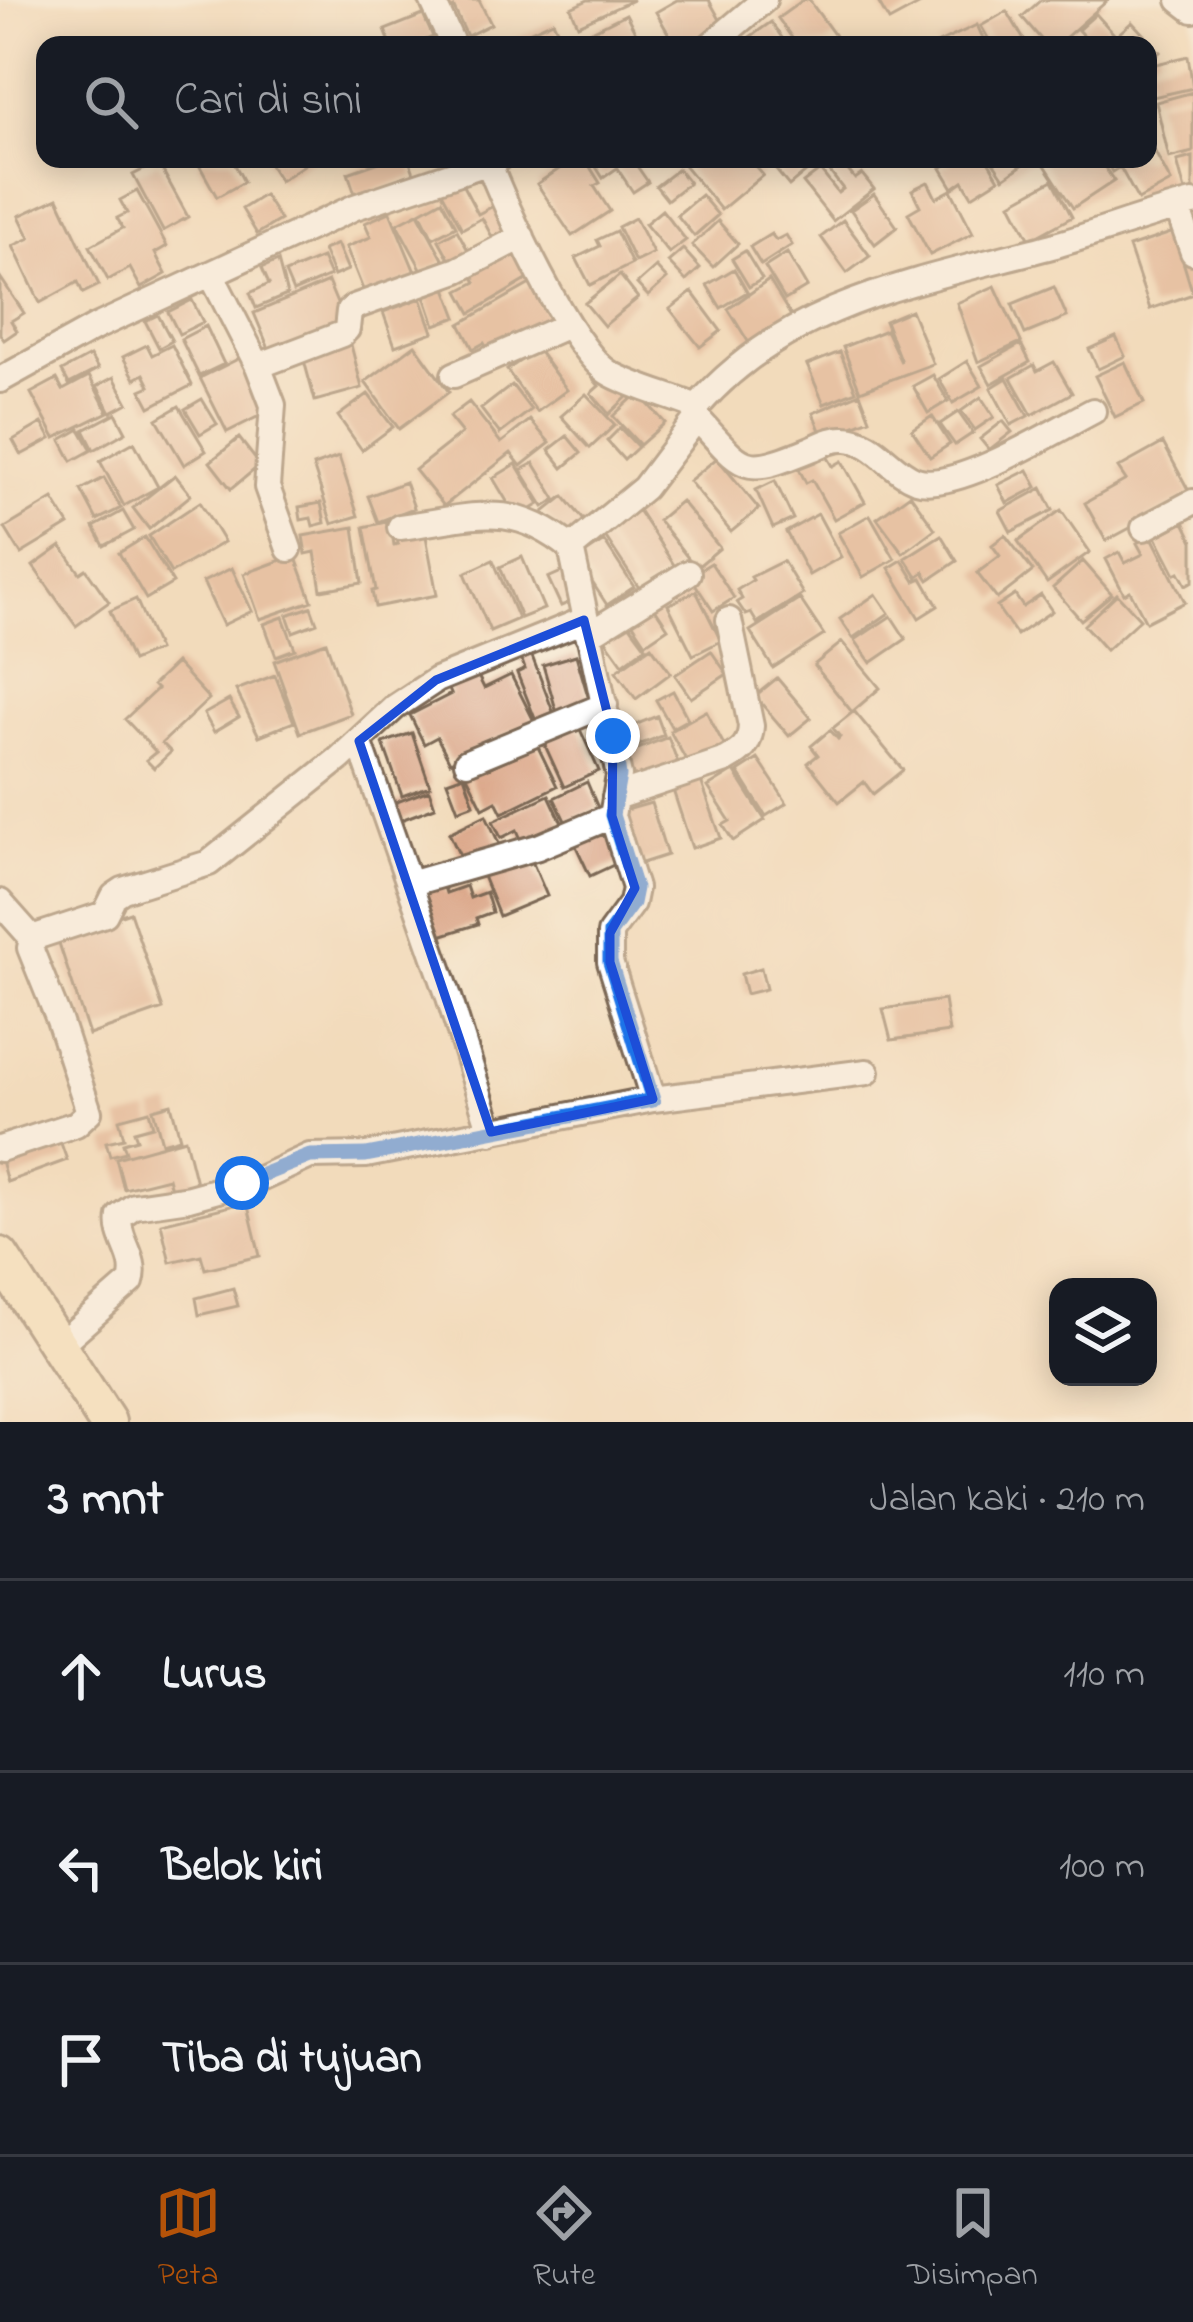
<!DOCTYPE html>
<html lang="id">
<meta charset="utf-8">
<style>
:root{--surface:#171b24;--page:#242831;--text:#f1f3f6;--muted:#9ea1a6;--line:#363941;--accent:#b45309}
body{margin:0;font-family:"Indie Flower",sans-serif;background:var(--page);color:var(--text)}
.controls{position:absolute;right:36px;bottom:36px;display:grid;overflow:hidden;border-radius:24px;box-shadow:0 6px 30px #0003}
.controls button{width:108px;height:108px;display:grid;place-items:center;padding:0;border:0;border-bottom:3px solid var(--line);background:var(--surface);color:var(--text);font:60px sans-serif}
.stop{position:absolute;width:36px;height:36px;margin:-27px;border:9px solid #1a73e8;border-radius:50%;background:#fff}
.stop.end{background:#1a73e8;border-color:#fff;box-shadow:0 3px 12px #0008}
.list{margin:0;padding:0;list-style:none}
h2{display:flex;justify-content:space-between;align-items:center;height:156px;margin:0;padding:0 48px;font-size:51px}
h2 small{font-size:39px;font-weight:400;color:var(--muted)}
.list li{display:grid;grid-template-columns:78px 1fr auto;gap:36px;align-items:center;box-sizing:border-box;height:192px;padding:0 48px;border-top:3px solid var(--line)}
.list b{display:block;font-size:45px;white-space:nowrap}
.list em{font-size:39px;font-style:normal;color:var(--muted)}
.icon{flex:none;width:66px;height:66px;fill:none;stroke:currentColor;stroke-width:2;stroke-linecap:round;stroke-linejoin:round}
.map{position:relative;flex:none;width:1193px;height:1422px;overflow:hidden}
.search{position:absolute;background:var(--surface);box-shadow:0 6px 30px #0003;left:36px;right:36px;top:36px;height:132px;display:flex;align-items:center;gap:30px;box-sizing:border-box;padding:0 42px;border-radius:24px;color:var(--muted);font-size:45px}
.sheet{height:732px;background:var(--surface)}
nav{display:flex;justify-content:space-around;align-items:center;box-sizing:border-box;height:168px;border-top:3px solid var(--line);background:var(--surface);font-size:33px;color:var(--muted)}
nav a{display:grid;justify-items:center;gap:6px}
nav .on{color:var(--accent)}
.map>svg:first-child{display:block}
.building{fill:#daa486}
.lines{fill:none;stroke-linecap:round;stroke-linejoin:round}
.street-casing{stroke:#7b6855;stroke-width:30}
.secondary-casing{stroke:#7b6855;stroke-width:42}
.street{stroke:#fff;stroke-width:24}
.secondary{stroke:#f9e7c3;stroke-width:36}
.route{stroke:#1a73e8;stroke-width:15}
.marked{fill:none;stroke:#1d4ed8;stroke-width:9;stroke-linejoin:round}
</style>
<div class="map">
<svg width="1193" height="1422" viewBox="0 0 1193 1422">
<rect width="100%" height="100%" fill="#fbf7ec"/>
<filter id="ink" filterUnits="userSpaceOnUse"><feTurbulence type="fractalNoise" baseFrequency=".00833" numOctaves="2"/><feDisplacementMap in="SourceGraphic" scale="24" xChannelSelector="R" yChannelSelector="G"/><feConvolveMatrix kernelMatrix="1 2 1 2 8 2 1 2 1" color-interpolation-filters="sRGB"/></filter>
<filter id="wash" filterUnits="userSpaceOnUse"><feTurbulence type="fractalNoise" baseFrequency=".004" numOctaves="4" result="noise"/><feDisplacementMap in="SourceGraphic" scale="48" xChannelSelector="R" yChannelSelector="G"/><feGaussianBlur stdDeviation="2.7" result="paint"/><feColorMatrix in="noise" values="0 0 0 0 0 0 0 0 0 0 0 0 0 0 0 0 0 1.4 0 .05"/><feComposite in="paint" operator="in"/></filter>
<g filter="url(#wash)">
<rect width="100%" height="100%" fill="#f2dbbb"/>
<g id="blocks">
<path class="building" d="M444,0H479L491,24L467,36L454,8L449,11Z
M588,0H633L578,25L571,8Z
M677,0H709L724,27L692,45H675L656,12Z
M803,0H809L836,37L824,45H797L778,18Z
M877,0H928L889,21Z
M1041,0H1108L1057,45H1046L1022,17Z
M1007,11L1027,45H992L981,26Z
M626,14L642,45H582L578,38Z
M1096,14L1114,34L1101,45H1092L1078,30Z
M423,15L433,37L414,45H391L385,30Z
M553,21L562,40L550,45H500Z
M771,22L787,45H755L750,37Z
M1132,22L1160,52L1148,63V45H1106Z
M977,25L986,45H934Z
M1188,56L1193,88L1153,97L1148,66Z
M1193,92V152L1169,158L1156,102Z
M1148,139L1171,182L1138,200L1120,167L1112,172L1105,159H1148Z
M1193,157V197L1187,199L1177,161Z
M205,159H232L244,182L217,197L198,163Z
M266,159H313L280,181Z
M388,159H409L415,176L356,197L348,173Z
M557,159H585L600,183L594,186L610,211L572,236L537,184L562,167Z
M591,159H632L648,182L633,192L617,168L603,178Z
M693,159H749L763,175L721,210L685,166Z
M767,159H816L818,162L789,186Z
M950,159H987L999,179L972,196L963,181L953,188L941,168L952,162Z
M991,159H1031L1004,178Z
M1041,159H1099L1114,181L1073,208Z
M158,162L188,217L163,231L133,175Z
M842,163L855,179L862,174L874,189L833,221L803,183L820,170L838,193L843,189L830,172Z
M678,169L689,183L667,200L656,186Z
M1053,180L1072,217L1030,240L1011,203Z
M461,182L478,214L499,203L516,235L497,246L482,218L462,229L442,192Z
M928,182L936,198L951,190L973,233L930,255L908,213L920,206L912,190Z
M137,191L167,246L155,253L166,274L141,288L130,268L108,280L90,246L123,228L117,218L127,213L120,200Z
M874,194L897,227L875,244L851,210Z
M264,195L280,220L257,234L242,209Z
M701,195L718,215L694,236L677,215Z
M58,198L99,285L83,293L78,282L40,303L13,246L30,238L19,216Z
M442,200L456,226L433,238L420,212Z
M662,210L686,240L669,253L645,224Z
M390,212L417,277L366,297L346,247L371,237L365,223Z
M418,213L444,261L423,272L397,224Z
M635,218L653,253L635,262L618,227Z
M843,220L870,256L847,273L821,237Z
M718,221L738,244L713,267L692,245Z
M457,230L470,254L452,264L439,240Z
M616,231L632,264L590,285L576,258L600,246L597,240Z
M1174,232L1193,294L1150,309L1129,247Z
M771,234L776,240L786,235L792,245L761,265L750,247Z
M337,244L348,270L334,276L323,250Z
M513,248L530,278L471,313L459,291L476,282L470,272Z
M683,249L700,268L686,281L668,262Z
M745,251L762,279L749,287L732,259Z
M787,253L807,287L785,300L765,267Z
M322,258L330,276L293,292L285,273Z
M278,261L287,295L256,308L250,293L269,284L262,268Z
M656,267L667,279L648,296L637,284Z
M734,269L747,292L721,308L707,285Z
M620,275L638,298L604,326L585,303Z
M0,277L24,313L11,321L17,331L4,340L0,334Z
M769,280L791,316L749,343L728,309Z
M328,282L346,325L272,356L254,313Z
M530,284L550,320L490,354L484,343L473,349L460,324Z
M995,286L1021,342L978,362L957,303Z
M1054,287L1067,317L1025,334L1012,304Z
M446,288L457,317L435,325L425,296Z
M692,292L721,331L700,347L670,309Z
M421,298L433,332L395,346L383,312Z
M192,300L203,322L179,334L168,312Z
M911,310L933,364L860,391L843,347L886,330L901,362L885,321Z
M158,315L172,341L159,348L145,321Z
M206,326L224,364L199,376L181,339Z
M1116,337L1125,356L1098,369L1089,349Z
M350,341L362,388L315,401L302,353Z
M1021,344L1030,362L991,384L981,366Z
M147,345L152,355L172,345L192,385L150,407L141,390L150,386L144,374L135,379L123,357Z
M415,345L449,392L399,429L365,382Z
M537,349L567,390L537,412L507,370Z
M840,352L856,391L824,404L807,365Z
M90,356L98,369L69,384L62,371Z
M240,358L267,412L227,432L200,378Z
M967,361L982,386L953,403L939,379Z
M1054,362L1072,393L1032,415L1011,378L1034,365L1037,371Z
M1125,362L1144,403L1115,417L1095,376Z
M604,371L627,397L609,414L591,393L599,386L594,380Z
M933,375L948,401L928,413L913,386Z
M89,376L108,412L55,438L31,393L57,379L63,390Z
M114,377L128,403L111,412L97,386Z
M1007,378L1028,416L1011,425L991,388Z
M512,385L531,410L500,434L481,409Z
M638,393L665,423L640,445L613,416Z
M860,393L870,419L823,438L813,413Z
M368,394L393,427L362,450L338,416Z
M586,394L615,425L590,448L561,416Z
M981,397L994,417L975,430L961,411Z
M202,399L217,424L200,434L185,409Z
M469,402L501,443L530,420L550,443L521,466L511,453L444,506L415,470L462,433L449,417Z
M179,406L206,451L184,465L157,419Z
M958,412L973,433L955,445L940,424Z
M116,413L126,432L94,450L84,430Z
M932,416L950,444L930,457L912,430Z
M1003,421L1012,432L989,450L980,439Z
M42,423L51,439L21,455L13,440Z
M620,428L638,447L624,460L607,441Z
M80,429L92,450L72,461L61,440Z
M567,436L581,453L563,468L549,450Z
M239,438L260,465L231,489L210,462Z
M134,442L158,487L124,506L100,461Z
M1163,443L1191,495L1106,541L1085,503L1126,480L1118,468Z
M824,451L833,466L842,461L865,502L834,519L812,480L806,483L797,465Z
M339,457L358,516L332,524L313,466Z
M717,458L759,509L731,532L689,481Z
M534,463L556,499L544,507L521,470Z
M516,464L540,504L517,518L493,478Z
M1028,470L1037,487L1007,503L998,485Z
M175,475L191,495L149,529L133,508Z
M104,478L121,508L97,520L81,490Z
M775,481L793,519L773,528L756,490Z
M405,482L414,508L378,522L368,496Z
M1042,488L1053,510L1011,532L1000,511Z
M910,494L935,529L903,553L877,518Z
M564,496L588,525L567,541L544,512Z
M53,499L69,525L21,554L5,528Z
M681,501L720,548L696,568L658,520Z
M200,502L224,542L171,573L149,536Z
M321,503L325,523L313,526L311,518L301,520L299,507Z
M638,510L676,568L641,591L603,533Z
M1061,510L1090,552L1047,583L1018,541Z
M123,511L134,530L104,546L94,527Z
M818,514L841,557L809,575L786,532Z
M870,515L895,559L863,577L838,533Z
M390,521L394,545L398,544L397,536L425,531L437,595L375,607L372,591L376,590L364,527Z
M1184,522L1193,541V581L1186,585L1179,572L1175,574L1156,537Z
M354,527L362,583L321,590L315,552L306,554L303,536Z
M941,535L957,561L929,580L924,572L917,577L905,558Z
M1005,535L1033,571L997,599L977,573L1000,556L992,545Z
M1151,535L1185,602L1146,622L1130,591L1124,594L1106,559L1119,552L1125,563L1143,554L1137,543Z
M145,537L173,583L146,599L119,553Z
M604,541L634,587L607,605L577,559Z
M61,546L80,573L86,569L109,602L76,626L33,566Z
M295,555L312,601L260,619L244,574Z
M522,557L544,609L521,618L500,567Z
M493,560L518,619L490,631L465,573Z
M902,560L915,581L922,578L938,606L919,618L889,568Z
M783,561L803,594L757,623L751,613L746,615L737,602L742,599L737,590L753,580L751,577Z
M1083,561L1112,594L1081,620L1053,588Z
M711,563L734,598L713,611L690,576Z
M232,568L252,611L223,625L203,582Z
M566,570L578,599L561,606L548,578Z
M696,591L721,641L693,655L668,605Z
M876,594L889,613L853,638L840,619Z
M1117,594L1140,619L1106,650L1084,625Z
M1015,595L1023,607L1041,595L1052,611L1017,635L997,607Z
M136,599L158,650L132,661L110,611Z
M800,599L824,635L773,668L750,631Z
M311,607L317,623L293,632L287,615Z
M654,607L668,628L646,643L632,622Z
M891,616L906,639L871,663L855,640Z
M283,617L295,649L276,656L264,624Z
M626,620L646,647L623,664L603,636Z
M326,642L351,714L300,733L274,661Z
M842,642L880,688L852,712L814,665Z
M651,646L671,673L636,699L616,671Z
M530,651L554,714L536,721L517,673L525,669L520,655Z
M711,651L727,674L691,698L675,675Z
M576,655L590,703L557,713L543,665Z
M176,663L209,699L162,743L171,752L154,768L146,760L156,752L125,719L157,689L153,685Z
M476,672L484,688L511,675L534,721L450,762L437,737L424,744L410,715L451,694L448,687Z
M275,675L294,722L259,736L236,690Z
M777,678L811,718L789,736L755,696Z
M673,691L688,719L672,728L656,700Z
M229,700L239,717L214,732L204,714Z
M706,711L725,747L690,767L670,731Z
M854,711L903,770L873,794L864,782L839,802L808,763L818,755L811,746L830,730L838,739L840,737L833,728Z
M657,716L664,735L634,747L627,728Z
M578,725L599,771L564,787L543,741Z
M412,733L430,786L402,796L383,743Z
M668,737L680,768L637,785L625,754Z
M537,745L557,786L502,813L496,801L483,808L465,772L487,762L489,768Z
M758,759L787,803L766,816L738,772Z
M734,771L765,820L733,841L723,825L730,821L708,787Z
M464,775L474,804L458,810L447,781Z
M700,778L721,838L692,848L672,787Z
M587,782L598,808L566,823L554,798Z
M429,790L435,807L401,820L394,803Z
M549,795L564,827L524,846L517,830L501,838L493,821Z
M651,803L667,855L639,864L623,811Z
M486,815L501,848L464,865L449,833Z
M607,824L624,860L590,876L573,840Z
M528,852L547,896L499,916L481,871Z
M443,884L446,893L466,886L470,898L486,892L492,912L476,918L478,924L437,937L425,890Z
M130,912L163,1009L89,1035L57,937Z
M761,968L766,989L746,994L741,974Z
M944,1000L949,1032L891,1040L883,1009Z
M171,1104L180,1138L162,1143L153,1109Z
M149,1111L153,1126L134,1131L137,1139L123,1143L126,1152L110,1156L106,1142L124,1138L119,1119Z
M58,1135L67,1160L7,1182L0,1157Z
M185,1139L198,1191L173,1197L168,1178L124,1189L116,1158Z
M247,1202L260,1256L205,1269L201,1255L170,1262L161,1223Z
M233,1288L238,1306L199,1315L196,1298Z"/>
</g>
</g>
<g filter="url(#ink)">
<use href="#blocks" fill-opacity="0" stroke="#7b6855" stroke-width="3"/>
<g class="lines">
<g class="street-casing">
<path id="street" d="M432,0L453,45
M1180,0L1193,10
M711,45L764,0
M487,159C504,204 571,353 611,374C637,388 670,396 697,407C787,301 925,280 1052,246C1099,233 1145,215 1193,203
M1177,207L1193,252
M211,274L258,366L273,405L267,487L289,549
M258,366L342,334L347,329L349,311L354,307L458,270L522,237
M454,375L568,325
M0,380L96,327L355,207L498,159
M697,418C746,471 742,477 811,449C823,444 833,438 846,439C875,440 891,471 916,480C955,493 1056,430 1093,411
M400,527C472,518 510,498 571,548
M1144,528L1193,502
M588,635L688,573
M359,741L449,997L491,1132
M467,762L605,705
M615,797L726,760C742,751 750,745 751,726L729,620
M409,884L538,847L612,816
M0,902L32,938
M653,1099L610,962V933L632,903L635,888L612,816L619,776L571,548L644,488L697,418V407
M0,1149L76,1124L89,1112L59,1020L30,948L32,938L105,914L114,896L123,890L209,863L339,759L395,707L436,680L584,620
M58,1346L131,1282C139,1257 116,1240 120,1216L134,1206L189,1198L262,1178L310,1156L366,1155L653,1099L867,1072"/>
</g>
<g class="secondary-casing">
<path id="secondary" d="M0,1256L107,1422"/>
</g>
<use href="#street" class="street"/>
<use href="#secondary" class="secondary"/>
</g>
</g>
<g class="lines" filter="url(#ink)">
<path class="route" d="M242,1183L310,1156L366,1155L653,1100L610,962V933L632,903L635,888L612,815L619,776L613,736"/>
</g>
<path d="M0 0H1193V1422H0ZM584,620L613,736L612,816L635,888L610,933V962L653,1099L491,1132L359,741L436,680Z" fill="#f2dbbb" fill-opacity=".55" fill-rule="evenodd"/>
<path class="marked" d="M584,620L613,736L612,816L635,888L610,933V962L653,1099L491,1132L359,741L436,680Z"/>
</svg>
<div class="controls">
<button><svg class="icon" aria-label="layers" viewBox="0 0 24 24"><path d="M12 4l9 5-9 5-9-5zM3 14l9 5 9-5"/></svg></button>
</div>
<div class="stop" style="left:242px;top:1183px"></div>
<div class="stop end" style="left:613px;top:736px"></div>
<div class="search"><svg class="icon" aria-label="search" viewBox="0 0 24 24"><circle cx="10" cy="10" r="6"/><path d="M15 15l6 6"/></svg>Cari di sini</div>
</div>
<section class="sheet">
<h2>3 mnt<small>Jalan kaki · 210 m</small></h2>
<ul class="list">
<li><svg class="icon" aria-label="ahead" viewBox="0 0 24 24"><path d="M12 20V5M6 11l6-6 6 6"/></svg><div><b>Lurus</b></div><em>110 m</em></li>
<li><svg class="icon" aria-label="left" viewBox="0 0 24 24"><path d="M17 20v-9H6M10 6l-5 5 5 5"/></svg><div><b>Belok kiri</b></div><em>100 m</em></li>
<li><svg class="icon" aria-label="arrive" viewBox="0 0 24 24"><path d="M6 21V4h12l-3 4 3 4H6"/></svg><div><b>Tiba di tujuan</b></div></li>
</ul>
</section>
<nav>
<a class="on"><svg class="icon" aria-label="map" viewBox="0 0 24 24"><path d="M3 6l6-2 6 2 6-2v14l-6 2-6-2-6 2zM9 4v14M15 6v14"/></svg>Peta</a>
<a><svg class="icon" aria-label="directions" viewBox="0 0 24 24"><path d="M12 3l9 9-9 9-9-9zM9 14v-3h6M13 9l2 2-2 2"/></svg>Rute</a>
<a><svg class="icon" aria-label="saved" viewBox="0 0 24 24"><path d="M7 4h10v16l-5-4-5 4z"/></svg>Disimpan</a>
</nav>
